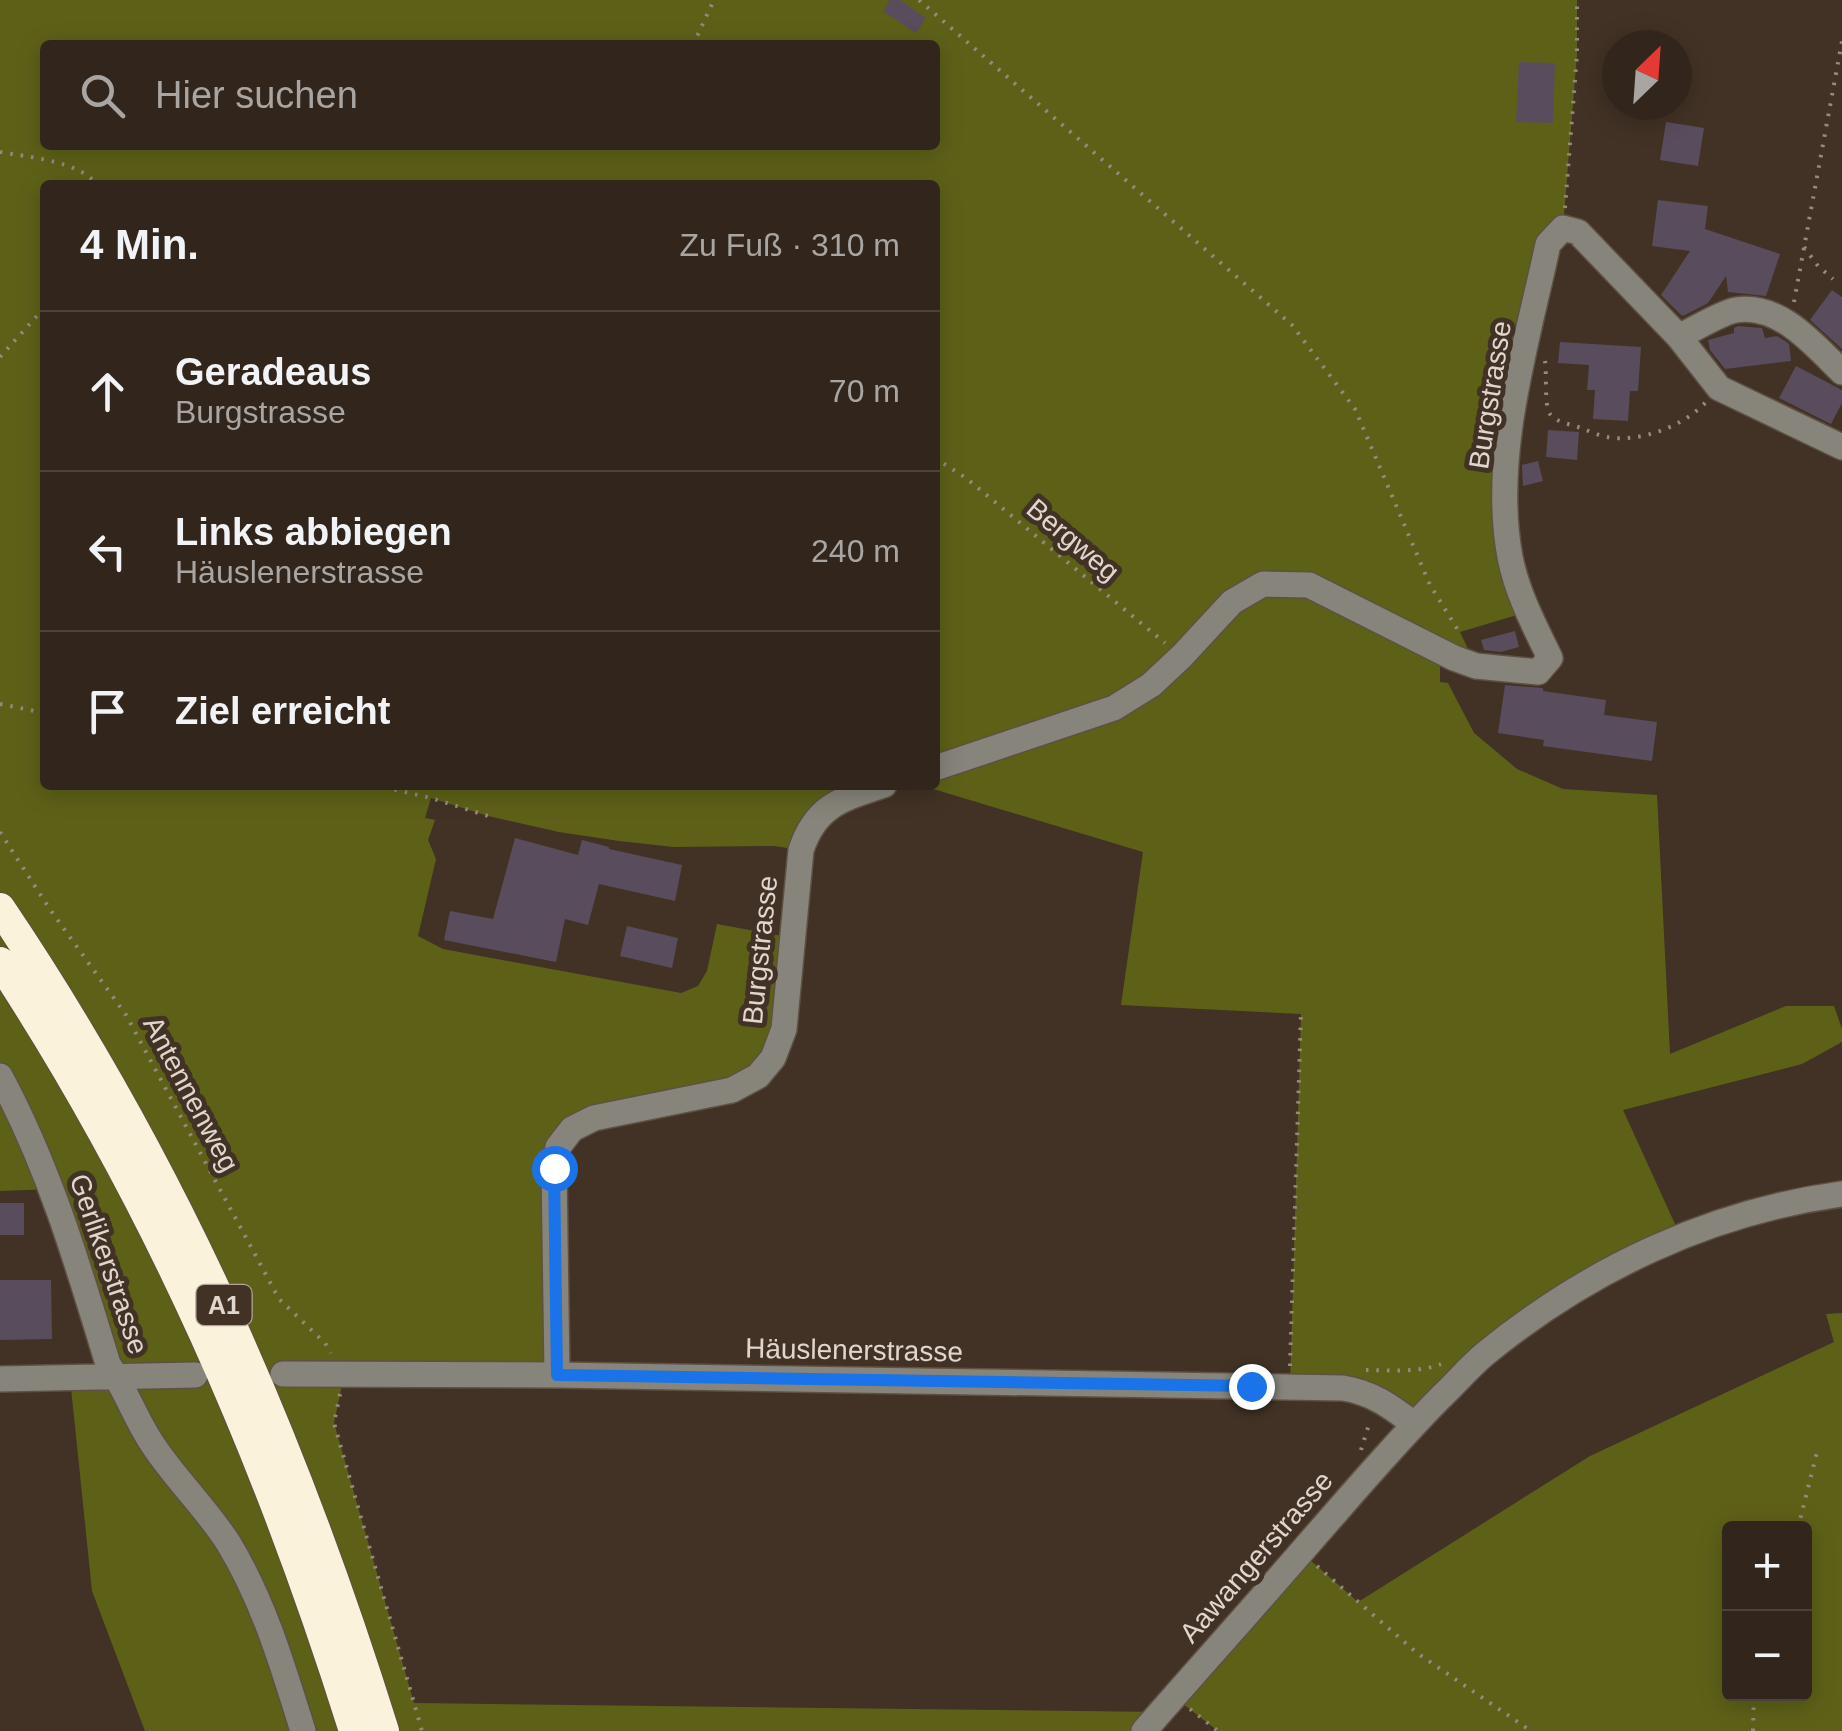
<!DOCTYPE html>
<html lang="de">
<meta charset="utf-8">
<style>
:root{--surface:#32261c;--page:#3a2e25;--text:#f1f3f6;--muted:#a8a5a3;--line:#4d433b}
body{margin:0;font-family:Arial,sans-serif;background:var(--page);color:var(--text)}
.controls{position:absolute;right:30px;bottom:30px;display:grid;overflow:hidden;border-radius:10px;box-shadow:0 5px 25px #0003}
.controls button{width:90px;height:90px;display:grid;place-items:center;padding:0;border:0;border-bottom:2px solid var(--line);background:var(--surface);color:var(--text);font:50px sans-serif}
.compass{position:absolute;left:1602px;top:30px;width:90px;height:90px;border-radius:50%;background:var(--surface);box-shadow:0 5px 25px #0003;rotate:25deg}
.stop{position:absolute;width:30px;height:30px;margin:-22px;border:8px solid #1a73e8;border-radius:50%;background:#fff}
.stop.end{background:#1a73e8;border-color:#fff;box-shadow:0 2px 10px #0008}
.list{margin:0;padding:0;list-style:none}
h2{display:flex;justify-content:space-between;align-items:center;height:130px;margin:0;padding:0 40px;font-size:42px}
h2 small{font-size:32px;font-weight:400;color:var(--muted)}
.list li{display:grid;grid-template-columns:65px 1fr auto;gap:30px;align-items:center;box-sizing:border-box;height:160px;padding:0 40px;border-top:2px solid var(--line)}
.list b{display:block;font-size:38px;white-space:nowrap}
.list p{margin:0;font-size:32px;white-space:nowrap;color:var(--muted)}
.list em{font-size:32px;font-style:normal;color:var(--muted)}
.icon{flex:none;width:55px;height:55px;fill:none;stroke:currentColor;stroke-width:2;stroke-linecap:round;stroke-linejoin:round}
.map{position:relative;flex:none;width:1842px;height:1731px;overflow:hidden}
.search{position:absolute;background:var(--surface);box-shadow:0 5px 25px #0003;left:40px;top:40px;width:900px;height:110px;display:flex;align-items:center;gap:25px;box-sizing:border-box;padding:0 35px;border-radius:10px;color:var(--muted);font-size:38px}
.panel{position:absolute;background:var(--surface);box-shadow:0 5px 25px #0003;left:40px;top:180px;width:900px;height:610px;border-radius:10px}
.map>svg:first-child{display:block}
.green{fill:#5d6118;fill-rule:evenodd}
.building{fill:#594c5d}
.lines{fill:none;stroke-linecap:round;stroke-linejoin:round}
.minor-casing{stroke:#5e5043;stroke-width:28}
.highway-casing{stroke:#5e5043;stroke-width:32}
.path{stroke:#96897f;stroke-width:4;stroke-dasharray:2.5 8;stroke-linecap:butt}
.minor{stroke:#87847b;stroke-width:25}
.highway{stroke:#faf2db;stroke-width:30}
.route{stroke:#1a73e8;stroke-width:12}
.labels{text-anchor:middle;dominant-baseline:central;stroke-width:10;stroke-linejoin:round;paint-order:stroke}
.shield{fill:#423225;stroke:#b1a59b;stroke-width:2.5}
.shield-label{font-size:25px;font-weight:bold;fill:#e0d6ce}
.street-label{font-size:28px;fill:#e0d6ce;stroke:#423225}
</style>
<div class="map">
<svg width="1842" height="1731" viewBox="0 0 1842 1731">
<rect width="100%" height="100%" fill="#423225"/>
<path class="green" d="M0,0H1577V54L1563,228L1548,244L1504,507L1527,612L1460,632L1476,666L1453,658L1440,666V682L1448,683L1474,733L1517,769L1563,789L1657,795L1670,1054L1786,1006H1834L1842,1029V1042L1802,1064L1623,1110L1680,1235L1614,1266L1414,1424L1397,1410L1290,1386L1301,1014L1121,1005L1143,852L920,785H935V185H45V785H884L842,799L801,850L774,846L674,847L619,841L559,832L488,816L431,798L425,818L435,820L428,840L436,859L418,936L443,949L681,993L698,986L707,971L717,924L793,938L784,1029L758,1076L594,1118L558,1147L557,1375H344L334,1423L414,1703L1161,1712L1144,1731H145L92,1591L70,1378L116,1377L52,1189L0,1191ZM45,45H935V145H45Z
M1842,1313V1731H1218L1174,1697L1301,1552L1358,1602L1590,1456L1834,1342L1826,1314ZM1730,1528H1804V1694H1730Z"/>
<path class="building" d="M890,0H900L926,18L916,33L883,11Z
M1519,62L1555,63L1553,123L1516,122Z
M1666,122L1704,128L1698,166L1660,160Z
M1658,200L1708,206L1705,229L1780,254L1766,296L1728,292L1726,276L1708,303L1683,316L1680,314L1661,295L1690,251L1652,246Z
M1832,290L1842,297V349L1810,320Z
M1738,326L1762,328L1765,338L1777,336L1785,341L1789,344L1791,361L1725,369L1710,350L1708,340L1734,333V328Z
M1560,342L1641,347L1638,391H1630L1628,421L1593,419L1595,390H1587L1589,365L1558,363Z
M1796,366L1842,390V403L1831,424L1779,398Z
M1548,430L1579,432L1577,460L1546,457Z
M1538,461L1543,481L1523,486L1522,465Z
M1515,631L1519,647L1501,652L1484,650L1481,640Z
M1505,685L1543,688V691L1606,700L1604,715L1657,722L1652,761L1543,746L1544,740L1498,733Z
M515,838L578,855L582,840L609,847V849L682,865L675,901L599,884L588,925L565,919L556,962L444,940L450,911L493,919Z
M627,926L678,938L672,968L620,956Z
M0,1203H24V1235H0Z
M0,1280H51L52,1339L0,1340Z"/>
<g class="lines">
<g class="minor-casing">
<path id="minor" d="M1679,337C1692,330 1723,312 1736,310C1780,303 1814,345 1842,372
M935,768L1114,708L1151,685L1182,656L1232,602L1263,584L1309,585L1454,658L1476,666L1538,672L1550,658C1534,625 1517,593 1510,557C1491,456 1527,343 1548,244L1563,228L1578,232L1679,337L1719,388L1842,447
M0,1076C49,1167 78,1265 108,1364C126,1390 136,1420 153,1445C176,1480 207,1509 229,1544C264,1602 283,1667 303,1731
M283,1374L557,1375L1343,1388C1373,1393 1390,1406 1414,1424
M557,1375L554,1168L558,1147L572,1129L594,1118L732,1090L758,1076L773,1058L784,1029L801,850C816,805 842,799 884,785
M0,1379L195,1375
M1144,1731C1199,1668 1255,1606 1310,1542C1353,1493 1396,1442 1442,1396C1457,1382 1470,1366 1486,1353C1589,1269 1710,1212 1842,1194"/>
</g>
<g class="highway-casing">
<path id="highway" d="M0,908C174,1166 292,1436 384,1731
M0,962C158,1203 268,1457 354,1731"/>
</g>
<path class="path" d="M919,0L1292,325L1355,409L1430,585L1461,635
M693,45L714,0
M0,152C28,157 80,161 97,185
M1565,208L1577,54V0
M1804,247L1818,266L1833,279
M1794,302L1842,41
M0,357L45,307
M1545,361C1547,373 1544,406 1550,414C1556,422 1569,424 1578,427C1587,430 1597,435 1607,437C1640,443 1684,426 1706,402
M935,458L966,478L1165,643
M0,704L45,713
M374,785L431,798L488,816
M0,832L49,908L126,1015L279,1299L325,1343L331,1353
M1290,1366L1301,1013
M1366,1370C1390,1370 1418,1373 1441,1364
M340,1394L334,1423L422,1731
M1361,1450L1370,1421
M1798,1528L1817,1452
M1317,1566L1417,1653L1531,1731
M1190,1709L1218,1731
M1753,1731L1754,1694"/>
<use href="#minor" class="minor"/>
<use href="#highway" class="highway"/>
</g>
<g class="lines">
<path class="route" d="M554,1168L557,1375L1251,1386"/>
</g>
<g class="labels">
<rect class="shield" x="196.5" y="1285" width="55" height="40" rx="8"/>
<g class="shield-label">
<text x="224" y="1305">A1</text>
</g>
<g class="street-label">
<text transform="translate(1490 395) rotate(-81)">Burgstrasse</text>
<text transform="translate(1073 540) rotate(40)">Bergweg</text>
<text transform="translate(760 950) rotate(-84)">Burgstrasse</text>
<text transform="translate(191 1094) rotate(62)">Antennenweg</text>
<text transform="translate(109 1264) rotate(71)">Gerlikerstrasse</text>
<text transform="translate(854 1350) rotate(1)">Häuslenerstrasse</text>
<text transform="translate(1256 1557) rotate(-49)">Aawangerstrasse</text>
</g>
</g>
</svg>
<div class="controls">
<button>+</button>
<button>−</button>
</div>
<svg class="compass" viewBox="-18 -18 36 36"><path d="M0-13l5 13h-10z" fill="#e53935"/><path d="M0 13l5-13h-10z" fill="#a8a5a3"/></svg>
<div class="stop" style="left:554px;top:1168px"></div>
<div class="stop end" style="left:1251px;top:1386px"></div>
<div class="search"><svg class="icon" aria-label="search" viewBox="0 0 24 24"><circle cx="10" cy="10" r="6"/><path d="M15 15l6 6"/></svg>Hier suchen</div>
<section class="panel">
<h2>4 Min.<small>Zu Fuß · 310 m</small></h2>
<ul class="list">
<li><svg class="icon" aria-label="ahead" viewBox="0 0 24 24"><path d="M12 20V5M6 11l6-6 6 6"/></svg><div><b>Geradeaus</b><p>Burgstrasse</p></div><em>70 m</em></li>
<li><svg class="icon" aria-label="left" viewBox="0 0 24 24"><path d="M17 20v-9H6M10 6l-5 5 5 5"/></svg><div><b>Links abbiegen</b><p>Häuslenerstrasse</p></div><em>240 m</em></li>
<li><svg class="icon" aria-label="arrive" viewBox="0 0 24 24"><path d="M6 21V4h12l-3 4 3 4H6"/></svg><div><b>Ziel erreicht</b></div></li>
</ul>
</section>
</div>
